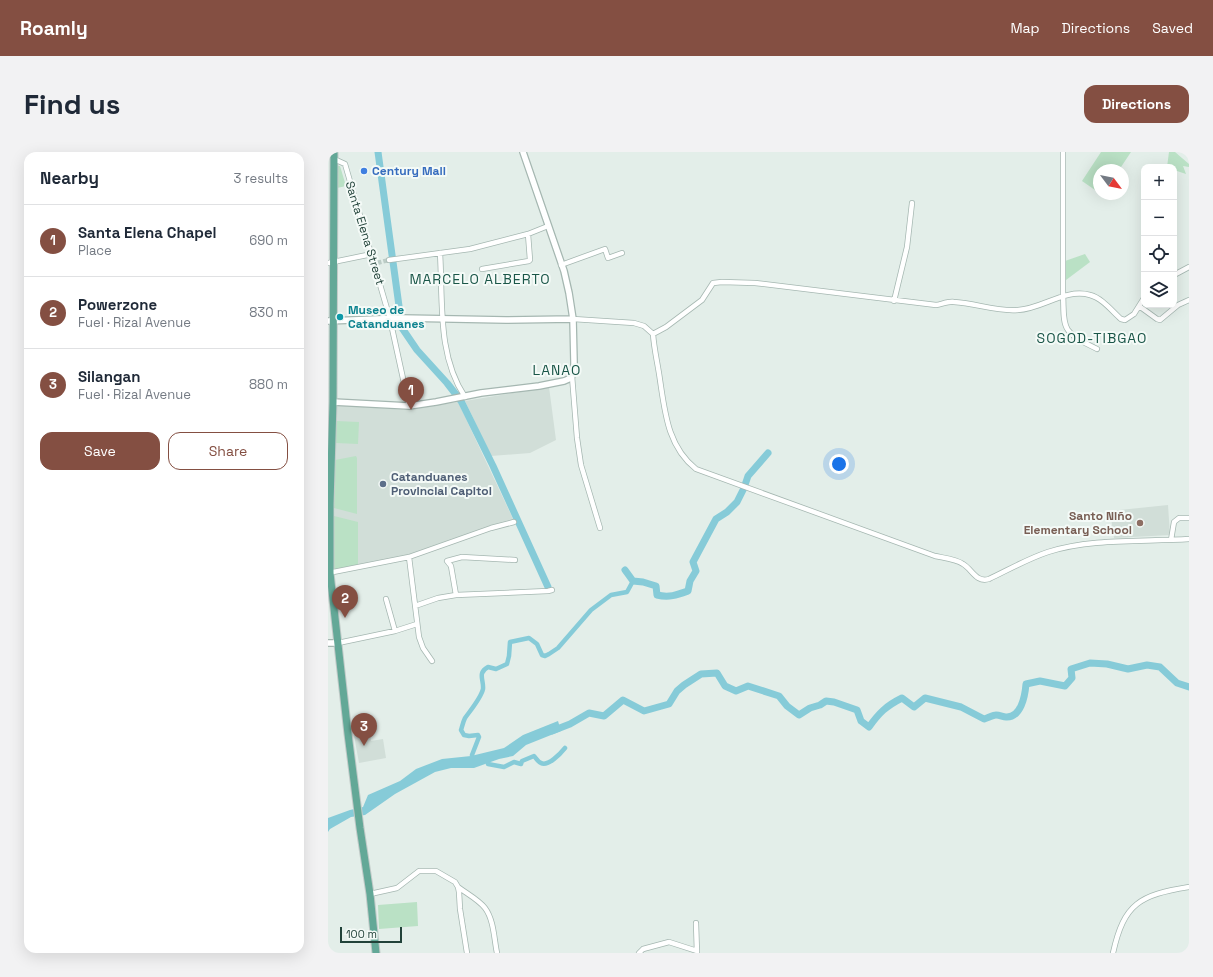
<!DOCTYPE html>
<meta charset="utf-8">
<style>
:root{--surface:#fff;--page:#f2f2f3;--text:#1f2937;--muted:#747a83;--line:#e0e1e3;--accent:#844f42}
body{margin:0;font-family:"Space Grotesk",sans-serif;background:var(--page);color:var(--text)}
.controls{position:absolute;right:12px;top:12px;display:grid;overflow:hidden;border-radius:8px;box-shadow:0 4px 16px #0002}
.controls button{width:36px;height:36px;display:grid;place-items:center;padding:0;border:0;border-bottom:1px solid var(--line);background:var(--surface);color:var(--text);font:20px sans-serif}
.compass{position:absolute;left:765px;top:12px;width:36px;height:36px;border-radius:50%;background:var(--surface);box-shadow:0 4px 16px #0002;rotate:122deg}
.scale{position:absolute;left:12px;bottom:10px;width:62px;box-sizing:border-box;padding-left:4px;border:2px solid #214239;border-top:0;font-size:11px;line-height:14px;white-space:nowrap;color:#214239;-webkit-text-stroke:3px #f4faf7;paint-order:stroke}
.you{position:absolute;left:511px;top:312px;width:14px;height:14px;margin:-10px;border:3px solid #fff;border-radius:50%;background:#1a73e8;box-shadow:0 0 0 6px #1a73e833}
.badge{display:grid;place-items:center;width:26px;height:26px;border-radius:50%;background:var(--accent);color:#fff;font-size:13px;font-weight:700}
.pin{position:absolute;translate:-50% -33px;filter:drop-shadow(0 1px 2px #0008)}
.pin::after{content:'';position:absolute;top:21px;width:14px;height:12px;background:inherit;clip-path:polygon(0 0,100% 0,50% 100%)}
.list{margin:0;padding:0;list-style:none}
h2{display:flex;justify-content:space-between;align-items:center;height:52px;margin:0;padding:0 16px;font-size:17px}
h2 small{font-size:13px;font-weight:400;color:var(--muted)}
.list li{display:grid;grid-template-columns:26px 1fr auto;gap:12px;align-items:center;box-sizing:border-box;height:72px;padding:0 16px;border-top:1px solid var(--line)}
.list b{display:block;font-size:15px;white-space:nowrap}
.list p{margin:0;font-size:13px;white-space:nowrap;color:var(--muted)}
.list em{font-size:13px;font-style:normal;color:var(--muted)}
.actions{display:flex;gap:8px;padding:12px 16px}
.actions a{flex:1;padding:9px 0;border:1px solid var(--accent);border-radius:12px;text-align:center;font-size:14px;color:var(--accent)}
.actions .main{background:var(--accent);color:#fff}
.icon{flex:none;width:22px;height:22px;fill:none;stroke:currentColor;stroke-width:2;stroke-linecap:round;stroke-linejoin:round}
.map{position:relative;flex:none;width:861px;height:801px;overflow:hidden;border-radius:12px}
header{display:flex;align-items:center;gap:24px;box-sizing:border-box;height:56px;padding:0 20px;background:var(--accent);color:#fff}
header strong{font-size:19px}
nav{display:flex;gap:22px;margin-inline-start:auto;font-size:14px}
.intro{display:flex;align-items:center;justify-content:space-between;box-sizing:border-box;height:96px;padding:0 24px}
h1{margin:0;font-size:28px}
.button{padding:10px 18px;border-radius:12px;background:var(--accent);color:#fff;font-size:14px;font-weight:700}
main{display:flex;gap:24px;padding:0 24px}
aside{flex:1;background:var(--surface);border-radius:12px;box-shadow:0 4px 16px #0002}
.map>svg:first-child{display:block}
.built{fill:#d1ded8}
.green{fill:#bae1c5}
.water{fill:#86cbd8}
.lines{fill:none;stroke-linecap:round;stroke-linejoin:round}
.canal{stroke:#86cbd8;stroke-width:4.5}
.river{stroke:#86cbd8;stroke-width:7}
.minor-tunnel{stroke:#bcccc6;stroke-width:4.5;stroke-dasharray:4.5 2;stroke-linecap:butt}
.minor-casing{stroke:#a5b7b1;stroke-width:6}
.tertiary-casing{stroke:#a5b7b1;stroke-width:8}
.primary-casing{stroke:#c1cac8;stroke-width:9}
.minor{stroke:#fff;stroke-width:4.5}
.tertiary{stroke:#fff;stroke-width:5.5}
.primary{stroke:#63a897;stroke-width:7}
.shop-dot{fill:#3f7fe0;stroke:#f4faf7;stroke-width:1.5}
.culture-dot{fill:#0f9aa8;stroke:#f4faf7;stroke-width:1.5}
.service-dot{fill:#5c6f8a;stroke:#f4faf7;stroke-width:1.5}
.education-dot{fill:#8d6e63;stroke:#f4faf7;stroke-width:1.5}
.labels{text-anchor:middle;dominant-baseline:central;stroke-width:4;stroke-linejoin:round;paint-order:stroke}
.shop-label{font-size:12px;font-weight:bold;fill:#366cbe;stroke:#f4faf7;text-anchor:start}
.street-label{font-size:12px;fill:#214239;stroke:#f4faf7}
.culture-label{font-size:12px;font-weight:bold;fill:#0d838f;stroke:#f4faf7;text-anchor:start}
.service-label{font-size:12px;font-weight:bold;fill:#4e5e75;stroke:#f4faf7;text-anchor:start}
.education-label{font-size:12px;font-weight:bold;fill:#785e54;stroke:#f4faf7;text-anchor:end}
.quarter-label{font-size:14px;letter-spacing:1px;fill:#1a5648;stroke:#f4faf7}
</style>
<header>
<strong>Roamly</strong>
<nav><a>Map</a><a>Directions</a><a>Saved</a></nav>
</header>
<div class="intro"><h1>Find us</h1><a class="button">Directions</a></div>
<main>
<aside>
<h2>Nearby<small>3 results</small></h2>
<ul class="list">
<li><span class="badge">1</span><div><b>Santa Elena Chapel</b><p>Place</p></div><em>690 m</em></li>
<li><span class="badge">2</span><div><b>Powerzone</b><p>Fuel · Rizal Avenue</p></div><em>830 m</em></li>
<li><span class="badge">3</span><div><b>Silangan</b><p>Fuel · Rizal Avenue</p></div><em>880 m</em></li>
</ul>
<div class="actions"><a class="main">Save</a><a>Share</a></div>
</aside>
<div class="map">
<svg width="861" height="801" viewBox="0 0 861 801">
<rect width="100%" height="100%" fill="#e3eee9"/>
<path class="built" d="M221,235L228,288L202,301L163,304L137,249Z
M130,250L186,369L81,403L6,418L8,253L78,258Z
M840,353L842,383L786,386L782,359Z
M42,580L43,589L55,587L58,606L31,611L26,583Z"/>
<path class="green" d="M773,0H803L791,18H771V38H767L754,29Z
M841,0H847L861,12V15L855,14L858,22L846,18V15H839Z
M8,14H12L18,34L9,36Z
M757,102L762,110L738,128L737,109Z
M8,269L31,270L30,292L8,291Z
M28,304L29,306V362L6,356L7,308Z
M6,364L30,370V414L6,418Z
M89,750L90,774L51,777L50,753Z"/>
<path class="water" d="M230,569L233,579L198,593L185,604L171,607L146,616H123L107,620L67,642L37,663L23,665L2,677L0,680V666L22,658L35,655L40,643L72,629L88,617L114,607L143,604L176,596L195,583Z"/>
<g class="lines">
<path class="canal" d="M144,603L151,585L150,583L141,584L136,583L133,578C134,575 135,570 137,566C142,559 153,546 155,537C156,528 149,521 160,515L168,517L179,512L181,504L182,490L201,486L209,492L214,503L217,504L221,502L230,496L263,458L283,443L299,440L305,429
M160,612L176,615L186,610L193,612L194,609L206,604C208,606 210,610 213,611C220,615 233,601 237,596"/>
<path class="river" d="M50,0L74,176L89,198L119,231L133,249L165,314L220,435
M417,333L420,324L440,301
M297,418L305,429L315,430L328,434L329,443C341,446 349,443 360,439L362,429L368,419L365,410L388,367L399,360L409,350L415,338
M224,579L242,572L261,561L276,564L295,548L316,559L341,552L349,539L356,533L373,522L389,521L397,534L408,539L420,534L451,544L459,554L471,563L482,556L492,553L498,549L506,550L529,558L533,569L541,575C551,561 558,554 574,546L586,555L597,546L633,555L656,567C660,566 665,563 668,563C672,563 675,565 678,565C693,566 697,544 698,532L712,529L737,534L744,526L743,517L762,511L779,512L800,517L819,513L832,515L849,531L861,535"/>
<path class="minor-tunnel" d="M49,111L61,108"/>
<g class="minor-casing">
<path id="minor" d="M735,0V144C736,154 734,170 740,178C746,187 760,192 769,197
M6,7L17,12L62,167L81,254
M112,101C115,148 109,203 137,245
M61,108L142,97L200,82L220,74
M0,111L44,102
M233,113L277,97L280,106L294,101
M154,117L201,109L202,108L200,82
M846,123L861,115
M566,149L579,95L584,51
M811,154L829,167L832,168L850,153L861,148
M245,167L306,171L316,174L325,182C326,197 330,213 332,228C337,261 340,295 368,317L607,404C616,406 628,407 635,412C644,417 648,431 661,427C680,418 699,407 720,400C763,386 816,390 861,387
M325,182L338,175L374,148L385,131L394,130L427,131L608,153C614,152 621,149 626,150C648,151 668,160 690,158C714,157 737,136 762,143C774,146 784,159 793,167L797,168L806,162L816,146
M244,224L249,286L253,313L272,376
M843,388L846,370L851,366H861
M81,405L91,485L95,496L104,509
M0,421L81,405L163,376L186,370
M128,443L123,414L119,409L134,405L187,408
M58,447L67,479
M87,454L110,446L128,443L220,439L224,438
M10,491L67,479L89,472
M130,735C138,741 151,748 157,756C166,768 166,787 169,801
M42,742L69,736L91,719H108L127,730L130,735L131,740L132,757L139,801
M368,771L369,801
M311,801L315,797L341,790L369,799
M785,801C796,751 812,743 861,735"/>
</g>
<g class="tertiary-casing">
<path id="tertiary" d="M0,169L74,166L178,168L245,167
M5,250L81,254L108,250L153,241L211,234L236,229L243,226L246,218V210L245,167L241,141L236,119L195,0
M0,491H10"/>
</g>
<g class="primary-casing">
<path id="primary" d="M6,0L5,250L2,352V421L20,582L32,676L42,742L48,801"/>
</g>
<use href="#minor" class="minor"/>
<use href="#tertiary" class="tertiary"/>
<use href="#primary" class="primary"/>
</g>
<circle class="shop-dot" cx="36" cy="19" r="4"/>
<circle class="culture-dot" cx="12" cy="165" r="4"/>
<circle class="service-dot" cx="55" cy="332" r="4"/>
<circle class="education-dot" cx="812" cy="371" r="4"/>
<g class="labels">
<g class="shop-label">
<text x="44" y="19">Century Mall</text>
</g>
<g class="street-label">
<text transform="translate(37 81) rotate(73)">Santa Elena Street</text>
</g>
<g class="culture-label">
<text x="20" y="158">Museo de<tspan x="20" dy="14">Catanduanes</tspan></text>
</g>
<g class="service-label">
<text x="63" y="325">Catanduanes<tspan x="63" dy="14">Provincial Capitol</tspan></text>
</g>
<g class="education-label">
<text x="804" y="364">Santo Niño<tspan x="804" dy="14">Elementary School</tspan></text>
</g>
<g class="quarter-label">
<text x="152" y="127">MARCELO ALBERTO</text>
<text x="764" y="186">SOGOD-TIBGAO</text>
<text x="229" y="218">LANAO</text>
</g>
</g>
</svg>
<div class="controls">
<button>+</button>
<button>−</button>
<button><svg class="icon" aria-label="locate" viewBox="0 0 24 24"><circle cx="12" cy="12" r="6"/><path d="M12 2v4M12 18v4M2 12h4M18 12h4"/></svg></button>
<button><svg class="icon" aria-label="layers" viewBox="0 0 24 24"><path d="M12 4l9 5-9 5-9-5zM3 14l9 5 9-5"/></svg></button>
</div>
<svg class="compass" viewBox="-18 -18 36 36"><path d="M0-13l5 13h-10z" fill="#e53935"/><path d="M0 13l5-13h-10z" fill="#747a83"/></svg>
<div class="scale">100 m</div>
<div class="you"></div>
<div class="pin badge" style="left:83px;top:258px">1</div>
<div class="pin badge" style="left:17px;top:466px">2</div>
<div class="pin badge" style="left:36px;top:594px">3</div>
</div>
</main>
